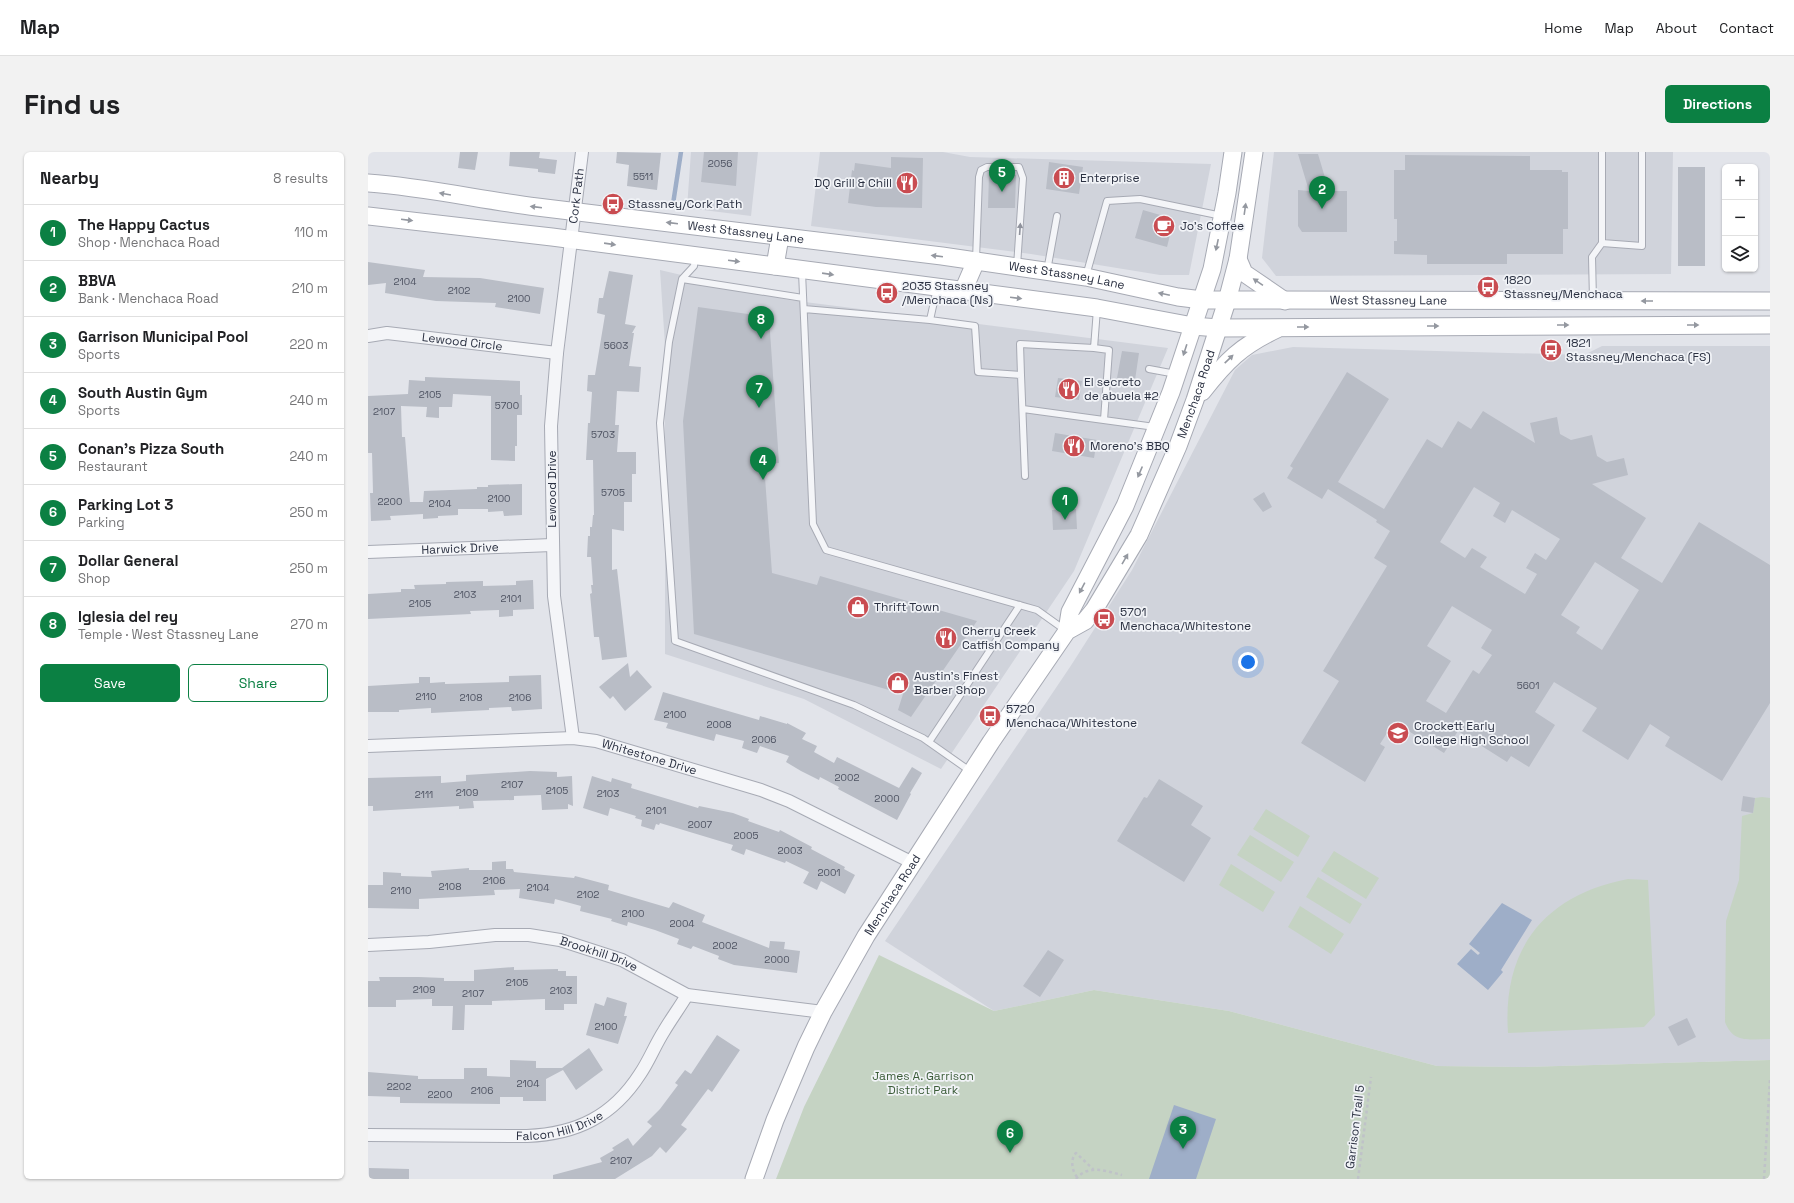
<!DOCTYPE html>
<meta charset="utf-8">
<style>
:root{--surface:#fff;--page:#f2f2f2;--text:#202124;--muted:#757577;--line:#e0e0e0;--accent:#0b8043}
body{margin:0;font-family:"Space Grotesk",sans-serif;background:var(--page);color:var(--text)}
.controls{position:absolute;right:12px;top:12px;display:grid;overflow:hidden;border-radius:6px;box-shadow:0 1px 3px #0004}
.controls button{width:36px;height:36px;display:grid;place-items:center;padding:0;border:0;border-bottom:1px solid var(--line);background:var(--surface);color:var(--text);font:20px sans-serif}
.you{position:absolute;left:880px;top:510px;width:14px;height:14px;margin:-10px;border:3px solid #fff;border-radius:50%;background:#1a73e8;box-shadow:0 0 0 6px #1a73e833}
.badge{display:grid;place-items:center;width:26px;height:26px;border-radius:50%;background:var(--accent);color:#fff;font-size:13px;font-weight:700}
.pin{position:absolute;translate:-50% -33px;filter:drop-shadow(0 1px 2px #0008)}
.pin::after{content:'';position:absolute;top:21px;width:14px;height:12px;background:inherit;clip-path:polygon(0 0,100% 0,50% 100%)}
.list{margin:0;padding:0;list-style:none}
h2{display:flex;justify-content:space-between;align-items:center;height:52px;margin:0;padding:0 16px;font-size:17px}
h2 small{font-size:13px;font-weight:400;color:var(--muted)}
.list li{display:grid;grid-template-columns:26px 1fr auto;gap:12px;align-items:center;box-sizing:border-box;height:56px;padding:0 16px;border-top:1px solid var(--line)}
.list b{display:block;font-size:15px;white-space:nowrap}
.list p{margin:0;font-size:13px;white-space:nowrap;color:var(--muted)}
.list em{font-size:13px;font-style:normal;color:var(--muted)}
.actions{display:flex;gap:8px;padding:12px 16px}
.actions a{flex:1;padding:9px 0;border:1px solid var(--accent);border-radius:6px;text-align:center;font-size:14px;color:var(--accent)}
.actions .main{background:var(--accent);color:#fff}
.icon{flex:none;width:22px;height:22px;fill:none;stroke:currentColor;stroke-width:2;stroke-linecap:round;stroke-linejoin:round}
.map{position:relative;flex:none;width:1402px;height:1027px;overflow:hidden;border-radius:6px}
header{display:flex;align-items:center;gap:24px;box-sizing:border-box;height:56px;padding:0 20px;background:var(--surface);border-bottom:1px solid var(--line)}
header strong{font-size:19px}
nav{display:flex;gap:22px;margin-inline-start:auto;font-size:14px}
.intro{display:flex;align-items:center;justify-content:space-between;box-sizing:border-box;height:96px;padding:0 24px}
h1{margin:0;font-size:28px}
.button{padding:10px 18px;border-radius:6px;background:var(--accent);color:#fff;font-size:14px;font-weight:700}
main{display:flex;gap:24px;padding:0 24px}
aside{flex:1;background:var(--surface);border-radius:6px;box-shadow:0 1px 3px #0004}
.map>svg:first-child{display:block}
.built{fill:#d0d3db}
.green{fill:#c5d3c3}
.water{fill:#9eaec8}
.lines{fill:none;stroke-linecap:round;stroke-linejoin:round}
.stream{stroke:#9eaec8;stroke-width:4.5}
.building{fill:#b9bdc6;fill-rule:evenodd}
.lane-casing{stroke:#a7aab4;stroke-width:8}
.street-casing{stroke:#a7aab4;stroke-width:14}
.secondary-casing{stroke:#a7aab4;stroke-width:19}
.path{stroke:#bfc2c8;stroke-width:2.5;stroke-dasharray:3 3;stroke-linecap:butt}
.lane{stroke:#f4f5f8;stroke-width:6}
.street{stroke:#f4f5f8;stroke-width:12}
.secondary{stroke:#fff;stroke-width:17}
.oneway{fill:#9498a0}
.oneway2{fill:#8f929c}
.labels{text-anchor:middle;dominant-baseline:central;stroke-width:3.5;stroke-linejoin:round;paint-order:stroke}
.number-label{font-size:10px;fill:#4e5362}
.poi-label{font-size:12px;fill:#2a3041;stroke:#f1f3f7;text-anchor:start}
.street-label{font-size:12px;fill:#2a3041;stroke:#f1f3f7}
.park-label{font-size:12px;fill:#3b5c38;stroke:#f1f3f7}
</style>
<header>
<strong>Map</strong>
<nav><a>Home</a><a>Map</a><a>About</a><a>Contact</a></nav>
</header>
<div class="intro"><h1>Find us</h1><a class="button">Directions</a></div>
<main>
<aside>
<h2>Nearby<small>8 results</small></h2>
<ul class="list">
<li><span class="badge">1</span><div><b>The Happy Cactus</b><p>Shop · Menchaca Road</p></div><em>110 m</em></li>
<li><span class="badge">2</span><div><b>BBVA</b><p>Bank · Menchaca Road</p></div><em>210 m</em></li>
<li><span class="badge">3</span><div><b>Garrison Municipal Pool</b><p>Sports</p></div><em>220 m</em></li>
<li><span class="badge">4</span><div><b>South Austin Gym</b><p>Sports</p></div><em>240 m</em></li>
<li><span class="badge">5</span><div><b>Conan's Pizza South</b><p>Restaurant</p></div><em>240 m</em></li>
<li><span class="badge">6</span><div><b>Parking Lot 3</b><p>Parking</p></div><em>250 m</em></li>
<li><span class="badge">7</span><div><b>Dollar General</b><p>Shop</p></div><em>250 m</em></li>
<li><span class="badge">8</span><div><b>Iglesia del rey</b><p>Temple · West Stassney Lane</p></div><em>270 m</em></li>
</ul>
<div class="actions"><a class="main">Save</a><a>Share</a></div>
</aside>
<div class="map">
<svg width="1402" height="1027" viewBox="0 0 1402 1027">
<rect width="100%" height="100%" fill="#e2e4ea"/>
<path class="built" d="M323,0H390L383,64L319,56Z
M452,0H575L602,5L843,12L821,123H792L663,102L443,74Z
M906,0H1305L1303,122L908,124L894,106Z
M292,118L421,148L800,196L706,419L573,617L436,547L297,502V193Z
M1234,194H1402V908L1154,915L1069,914L861,859L726,838L626,859L517,789L702,515L764,418L867,218L884,203L925,195L1216,203Z"/>
<path class="green" d="M1394,645L1402,646V887C1383,887 1365,892 1357,870L1358,769L1371,728L1374,664L1385,661L1387,646Z
M898,657L942,684L930,705L885,677Z
M882,683L926,710L913,730L869,703Z
M966,699L1011,726L998,747L953,719Z
M863,712L907,740L895,760L851,733Z
M950,725L994,752L982,772L938,745Z
M1260,727L1280,728L1287,863L1276,875L1140,881C1134,796 1177,743 1260,727Z
M932,754L976,782L963,802L920,775Z
M511,803L626,859L726,838L861,859L1069,914L1154,915L1402,908V1027H408L436,955Z"/>
<path class="water" d="M1134,751L1164,768L1133,818L1135,820L1120,838L1089,812L1103,797L1110,803L1112,801L1101,792Z
M806,953L848,967L828,1027H781Z"/>
<g class="lines">
<path class="stream" d="M305,52L313,0"/>
</g>
<path class="building" d="M92,0H110L107,18L90,16Z
M142,0H172L171,6L189,8L187,22L170,20V17L141,14Z
M249,0L293,1L289,38L259,34L261,13L248,11Z
M336,0H370L368,34L333,30Z
M930,2H950L961,39H979V80H934L930,74V38L941,39Z
M1037,3L1162,4V18H1194V20H1200V77H1195V102H1139V112H1059V103L1026,102V89H1029V67H1026V18H1037Z
M523,5L555,6L554,56L508,55L480,51L484,18L486,19L487,11L523,16Z
M681,10L715,15L711,42L678,37Z
M1310,15H1337V114H1310Z
M621,22L648,23L647,56H620Z
M775,58L806,67L799,95L767,86Z
M0,110L57,118L55,125L112,126L176,136L172,162L127,155L128,151L68,149L17,141L18,131L0,133Z
M241,119L265,123L257,172L268,174L264,181H266L261,214L273,215L271,240L249,239L247,273H251L249,300H268V322H264V350H256V379L244,377V418L249,417L259,505L234,508L231,485H226L222,442L224,441L223,433H225L223,405H219L220,384H222V375H224L225,363H226L225,308H218L220,271H222L224,240L219,239L220,223H227L237,163L229,161L231,146H235Z
M330,155L401,165L411,311L396,312L404,421L449,433L452,424L609,469L543,565L530,558L535,542L326,482L315,269Z
M754,199L771,201L767,228L749,226Z
M979,220L1021,247L970,330L1016,357L1059,287L1074,296L1090,269L1103,277L1115,259L1167,291L1162,271L1189,265L1192,282L1203,288L1224,283L1229,304L1239,310L1256,306L1260,323L1224,332L1278,366L1253,406L1294,431L1331,370L1402,413V551L1354,629L1297,594L1302,585L1282,572L1260,608L1214,579L1229,556L1186,530L1167,560L1187,573L1161,615L1143,604L1139,610L1090,579L1076,601L1026,570L1012,592L1017,595L997,630L933,591L971,529L955,519L1019,414L1006,406L1022,379L1008,370L1009,368L960,337L954,347L919,326L925,316L922,314ZM1106,335L1132,351L1125,364L1137,371L1144,358L1192,387L1178,408L1167,401L1158,416L1169,422L1157,442L1112,415L1119,405L1104,396L1097,406L1072,390ZM1227,410L1271,438L1234,498L1208,481L1212,475L1193,463ZM1084,454L1124,478L1113,496L1124,503L1111,522L1105,518L1078,561L1058,549L1083,509L1059,494Z
M57,225L152,229V243H154V263H149V294H147V309L123,308V244L85,242L84,255H71V266L58,265L59,255L33,254L34,285H37L42,350H55L56,339L109,337V335H120V333L154,332V363L136,364L135,359L120,360V357H90V363L70,364V366L55,367V362L22,364L23,368L3,369L2,341H5L4,301H0V244L40,242L41,228L57,229Z
M690,226L714,229L711,248L687,245Z
M687,281L729,288L726,306L684,299Z
M896,340L904,355L895,360L885,347Z
M708,357L709,377L685,378L684,358Z
M165,428L166,457L145,458V464L131,465V458L102,459L103,462L0,467V442L33,440V437H47L46,433L78,432V430L115,429V434L148,433V429Z
M260,511L262,525L269,518L284,535L257,559L245,544L242,547L231,535Z
M173,523L174,557L144,559L143,555L121,556V558L63,561V556L31,558V560H0V534L51,531V525H62V531L77,530V532L141,530V524Z
M295,540L391,568L392,564L419,572V571L438,581L434,587L449,594L446,600L466,611L469,605L531,636L544,615L554,621L542,641L543,642L529,668L470,637L471,635L452,625L451,628L433,619L418,610L421,604L392,594L389,601L374,596L376,589L348,582L346,589L298,576L300,571L286,568Z
M162,619L189,620V625L204,624L205,654L200,652V657L174,658L173,643L146,644V648L105,649L106,656L91,657V654L5,659V654H0V626L73,624V631L98,629V623Z
M224,624L243,630L244,626L264,632L263,636L330,656L331,654L365,661L381,667L380,669L411,680L412,678L444,695L443,697L477,715L476,717L487,723L477,742L453,729L449,738L435,731L441,720L418,709L417,711L378,697L376,703L363,698L365,693L292,671L291,673L288,672L286,678L273,674L274,668L267,666L268,664L242,656L240,664L215,656Z
M791,627L835,654L823,673L843,686L816,730L749,689L776,645L779,646Z
M1375,644L1387,646L1385,661L1373,659Z
M138,709V717H145L146,720L206,726L207,724L241,733L240,738L301,756L305,750L337,763L334,770L401,796L402,789L417,790L416,797L432,799L429,821L366,813L350,807L351,804L325,794L323,797L309,792L311,787L287,778L260,770L259,774L243,769L244,767L212,759L213,754L187,747L186,752L151,746L152,737L126,738L127,743L51,747V757L0,756V733H15V720L33,721V724L64,725L63,719L101,716V718H124V710Z
M680,798L696,808L672,845L655,834Z
M146,815V818L190,817V819H198V824H209V852H196V858H177V847L124,849V853H97L96,878H84L85,854H64V847L28,848V855H0V829H12L11,825H51L76,826V829H106V818Z
M239,845L259,851L256,864H259L250,892L218,883L227,851L236,854Z
M1319,866L1328,885L1310,894L1300,875Z
M349,883L372,898L344,940L340,937L313,973L319,977L298,1001L292,995L284,1004L247,1027H185V1023L234,1010L232,1006L246,998L244,996L260,986L265,994L284,974L279,970L292,957L310,933L307,931L317,918L323,922Z
M221,896L235,918L208,938L195,918L178,927V949H155V945H132V952L32,951V945L0,944V920L50,924V927H96V916H119V924L142,925V908L168,909V916H194Z
M1,1016L41,1017V1027H1Z"/>
<g class="lines">
<g class="lane-casing">
<path id="lane" d="M1234,91L1274,94V0
M327,104L326,114L314,127L301,190L292,271L307,489L486,553L555,586L602,619
M608,108L611,25L613,18L619,15H651L655,26L649,114
M679,119L689,64
M434,120L445,372L458,398L669,458L697,478
M718,124L739,49L772,47L854,64
M314,127L435,146
M1225,148L1224,105L1234,91V0
M436,157L562,168L569,136
M562,168L607,174L610,220L653,223L657,324
M726,196L741,198L736,268
M781,217L808,222
M653,223L652,192L726,196L729,157
M655,257L787,275
M561,590L652,453"/>
</g>
<g class="street-casing">
<g id="street">
<path id="s1" d="M0,184L19,181L189,201"/>
<path id="s2" d="M0,400L184,393"/>
<path id="s3" d="M205,586L186,444L183,274L189,201L214,0"/>
<path id="s4" d="M0,594L205,586L228,589L393,638L421,649L545,711"/>
<path id="s5" d="M0,793L61,790L127,783H161L192,788L254,808L319,843L455,860"/>
<path id="s6" d="M0,983L159,984C209,982 245,964 272,922C281,909 287,893 296,879C303,867 312,855 319,843"/>
</g>
</g>
<g class="secondary-casing">
<g id="secondary">
<path id="s7" d="M0,31C57,35 113,48 169,55L574,104L718,125L810,145L834,148L1402,149"/>
<path d="M0,64L184,85L407,114L729,156L825,174L850,176L1402,173"/>
<path d="M870,107L876,121L917,149"/>
<path d="M407,114L412,85"/>
<path d="M595,139L608,109"/>
<path d="M834,240C858,209 873,194 909,177"/>
<path d="M699,479L702,460L757,354L803,240L844,117L859,41L865,0"/>
<path id="s8" d="M386,1027L407,968L438,895L455,860L498,784L623,590L699,479L717,469L726,458L771,383L810,294L827,248L859,149L870,107L886,0"/>
</g>
</g>
<path class="path" d="M709,1025C704,1019 702,1007 708,1001L725,1017
M708,1027C720,1012 738,1019 754,1023
M990,1027L1003,925
M1396,1027L1402,927"/>
<use href="#lane" class="lane"/>
<use href="#street" class="street"/>
<use href="#secondary" class="secondary"/>
</g>
<defs><path id="oneway-solid" d="M-6-.8H1V-3.2L6.5 0L1 3.2V.8H-6Z"/></defs>
<g class="oneway">
<use href="#oneway-solid" transform="translate(77 42) rotate(-170)"/>
<use href="#oneway-solid" transform="translate(168 55) rotate(-173)"/>
<use href="#oneway-solid" transform="translate(877 57) rotate(-82)"/>
<use href="#oneway-solid" transform="translate(39 68) rotate(7)"/>
<use href="#oneway-solid" transform="translate(304 71) rotate(-173)"/>
<use href="#oneway-solid" transform="translate(242 92) rotate(8)"/>
<use href="#oneway-solid" transform="translate(849 93) rotate(102)"/>
<use href="#oneway-solid" transform="translate(569 104) rotate(-173)"/>
<use href="#oneway-solid" transform="translate(366 109) rotate(7)"/>
<use href="#oneway-solid" transform="translate(460 122) rotate(8)"/>
<use href="#oneway-solid" transform="translate(890 130) rotate(-146)"/>
<use href="#oneway-solid" transform="translate(796 142) rotate(-168)"/>
<use href="#oneway-solid" transform="translate(648 146) rotate(7)"/>
<use href="#oneway-solid" transform="translate(1279 149) rotate(180)"/>
<use href="#oneway-solid" transform="translate(1195 173)"/>
<use href="#oneway-solid" transform="translate(1325 173)"/>
<use href="#oneway-solid" transform="translate(1065 174)"/>
<use href="#oneway-solid" transform="translate(935 175)"/>
<use href="#oneway-solid" transform="translate(817 198) rotate(108)"/>
<use href="#oneway-solid" transform="translate(861 207) rotate(-44)"/>
<use href="#oneway-solid" transform="translate(772 320) rotate(113)"/>
<use href="#oneway-solid" transform="translate(757 407) rotate(-60)"/>
<use href="#oneway-solid" transform="translate(714 436) rotate(118)"/>
</g>
<use class="oneway2" href="#oneway-solid" transform="translate(652 77) rotate(-86)"/>
<defs>
<g id="building-disc" transform="scale(1.15)"><circle r="9.5" fill="#c94c51" stroke="#f1f3f7"/><path d="M-4-6H4V6H1V3H-1V6H-4ZM-2.5-4.3h1.7v1.8h-1.7ZM.8-4.3h1.7v1.8H.8ZM-2.5-1h1.7V.8h-1.7ZM.8-1h1.7V.8H.8Z" fill="#fff"/></g>
<g id="restaurant-disc" transform="scale(1.15)"><circle r="9.5" fill="#c94c51" stroke="#f1f3f7"/><path d="M-5-6h1v4h1v-4h1v4h1v-4h1v5L-1.5 .5V6h-2V.5L-5-1ZM5-6V6H3V1.5H1.5Q1.5-4 5-6Z" fill="#fff"/></g>
<g id="bus-disc" transform="scale(1.15)"><circle r="9.5" fill="#c94c51" stroke="#f1f3f7"/><path d="M-5-6H5V4H4V6H2V4H-2V6H-4V4H-5ZM-3.5-4V0h7V-4ZM-3.5 1.2v1.5H-2V1.2ZM2 1.2v1.5H3.5V1.2Z" fill="#fff"/></g>
<g id="cafe-disc" transform="scale(1.15)"><circle r="9.5" fill="#c94c51" stroke="#f1f3f7"/><path d="M-5.5-4.5H6V0H3Q3 3.5 0 3.5H-2.5Q-5.5 3.5-5.5 0ZM3-3.2v2h1.7v-2ZM-6 4.5H4V6H-6Z" fill="#fff"/></g>
<g id="shop-disc" transform="scale(1.15)"><circle r="9.5" fill="#c94c51" stroke="#f1f3f7"/><path d="M-5-2.5h2.3a2.7 3.5 0 0 1 5.4 0H5L5.5 6h-11ZM-1.5-2.5h3a1.5 2.3 0 0 0-3 0Z" fill="#fff"/></g>
<g id="school-disc" transform="scale(1.15)"><circle r="9.5" fill="#c94c51" stroke="#f1f3f7"/><path d="M0-5L7-2L0 1L-7-2ZM-4 1L0 2.5L4 1V4Q0 6-4 4Z" fill="#fff"/></g>
</defs>
<g fill-rule="evenodd">
<use href="#building-disc" x="696" y="26"/>
<use href="#restaurant-disc" x="539" y="31"/>
<use href="#bus-disc" x="245" y="52"/>
<use href="#cafe-disc" x="796" y="74"/>
<use href="#bus-disc" x="1120" y="135"/>
<use href="#bus-disc" x="519" y="141"/>
<use href="#bus-disc" x="1183" y="198"/>
<use href="#restaurant-disc" x="701" y="237"/>
<use href="#restaurant-disc" x="706" y="294"/>
<use href="#shop-disc" x="490" y="455"/>
<use href="#bus-disc" x="736" y="467"/>
<use href="#restaurant-disc" x="578" y="486"/>
<use href="#shop-disc" x="530" y="531"/>
<use href="#bus-disc" x="622" y="564"/>
<use href="#school-disc" x="1030" y="581"/>
</g>
<g class="labels">
<g class="number-label">
<text x="352" y="11">2056</text>
<text x="275" y="24">5511</text>
<text x="37" y="129">2104</text>
<text x="91" y="138">2102</text>
<text x="151" y="146">2100</text>
<text x="248" y="193">5603</text>
<text x="62" y="242">2105</text>
<text x="139" y="253">5700</text>
<text x="16" y="259">2107</text>
<text x="235" y="282">5703</text>
<text x="245" y="340">5705</text>
<text x="131" y="346">2100</text>
<text x="22" y="349">2200</text>
<text x="72" y="351">2104</text>
<text x="97" y="442">2103</text>
<text x="143" y="446">2101</text>
<text x="52" y="451">2105</text>
<text x="1160" y="533">5601</text>
<text x="58" y="544">2110</text>
<text x="103" y="545">2108</text>
<text x="152" y="545">2106</text>
<text x="307" y="562">2100</text>
<text x="351" y="572">2008</text>
<text x="396" y="587">2006</text>
<text x="479" y="625">2002</text>
<text x="144" y="632">2107</text>
<text x="189" y="638">2105</text>
<text x="99" y="640">2109</text>
<text x="240" y="641">2103</text>
<text x="56" y="642">2111</text>
<text x="519" y="646">2000</text>
<text x="288" y="658">2101</text>
<text x="332" y="672">2007</text>
<text x="378" y="683">2005</text>
<text x="422" y="698">2003</text>
<text x="461" y="720">2001</text>
<text x="126" y="728">2106</text>
<text x="82" y="734">2108</text>
<text x="170" y="735">2104</text>
<text x="33" y="738">2110</text>
<text x="220" y="742">2102</text>
<text x="265" y="761">2100</text>
<text x="314" y="771">2004</text>
<text x="357" y="793">2002</text>
<text x="409" y="807">2000</text>
<text x="149" y="830">2105</text>
<text x="56" y="837">2109</text>
<text x="193" y="838">2103</text>
<text x="105" y="841">2107</text>
<text x="238" y="874">2100</text>
<text x="160" y="931">2104</text>
<text x="31" y="934">2202</text>
<text x="114" y="938">2106</text>
<text x="72" y="942">2200</text>
<text x="253" y="1008">2107</text>
</g>
<g class="poi-label">
<text x="712" y="26">Enterprise</text>
<text x="524" y="31" text-anchor="end">DQ Grill &amp; Chill</text>
<text x="260" y="52">Stassney/Cork Path</text>
<text x="812" y="74">Jo's Coffee</text>
<text x="1136" y="128">1820<tspan x="1136" dy="14">Stassney/Menchaca</tspan></text>
<text x="534" y="134">2035 Stassney<tspan x="534" dy="14">/Menchaca (Ns)</tspan></text>
<text x="1198" y="191">1821<tspan x="1198" dy="14">Stassney/Menchaca (FS)</tspan></text>
<text x="716" y="230">El secreto<tspan x="716" dy="14">de abuela #2</tspan></text>
<text x="722" y="294">Moreno's BBQ</text>
<text x="506" y="455">Thrift Town</text>
<text x="752" y="460">5701<tspan x="752" dy="14">Menchaca/Whitestone</tspan></text>
<text x="594" y="479">Cherry Creek<tspan x="594" dy="14">Catfish Company</tspan></text>
<text x="546" y="524">Austin's Finest<tspan x="546" dy="14">Barber Shop</tspan></text>
<text x="638" y="557">5720<tspan x="638" dy="14">Menchaca/Whitestone</tspan></text>
<text x="1046" y="574">Crockett Early<tspan x="1046" dy="14">College High School</tspan></text>
</g>
<g class="street-label">
<text stroke="none"><textPath href="#s3" startOffset="545">Cork Path</textPath></text>
<text stroke="none"><textPath href="#s7" startOffset="381">West Stassney Lane</textPath></text>
<text stroke="none"><textPath href="#s7" startOffset="705">West Stassney Lane</textPath></text>
<text stroke="none"><textPath href="#s7" startOffset="1029">West Stassney Lane</textPath></text>
<text stroke="none"><textPath href="#s1" startOffset="95">Lewood Circle</textPath></text>
<text stroke="none"><textPath href="#s8" startOffset="908">Menchaca Road</textPath></text>
<text transform="translate(184 337) rotate(-90)">Lewood Drive</text>
<text stroke="none"><textPath href="#s2" startOffset="92">Harwick Drive</textPath></text>
<text stroke="none"><textPath href="#s4" startOffset="284">Whitestone Drive</textPath></text>
<text stroke="none"><textPath href="#s8" startOffset="317">Menchaca Road</textPath></text>
<text stroke="none"><textPath href="#s5" startOffset="234">Brookhill Drive</textPath></text>
<text stroke="none"><textPath href="#s6" startOffset="193">Falcon Hill Drive</textPath></text>
<text transform="translate(987 975) rotate(-83)">Garrison Trail 5</text>
</g>
<g class="park-label">
<text x="555" y="924">James A. Garrison<tspan x="555" dy="14">District Park</tspan></text>
</g>
</g>
</svg>
<div class="controls">
<button>+</button>
<button>−</button>
<button><svg class="icon" aria-label="layers" viewBox="0 0 24 24"><path d="M12 4l9 5-9 5-9-5zM3 14l9 5 9-5"/></svg></button>
</div>
<div class="you"></div>
<div class="pin badge" style="left:697px;top:368px">1</div>
<div class="pin badge" style="left:954px;top:57px">2</div>
<div class="pin badge" style="left:815px;top:997px">3</div>
<div class="pin badge" style="left:395px;top:328px">4</div>
<div class="pin badge" style="left:634px;top:40px">5</div>
<div class="pin badge" style="left:642px;top:1001px">6</div>
<div class="pin badge" style="left:391px;top:256px">7</div>
<div class="pin badge" style="left:393px;top:187px">8</div>
</div>
</main>
